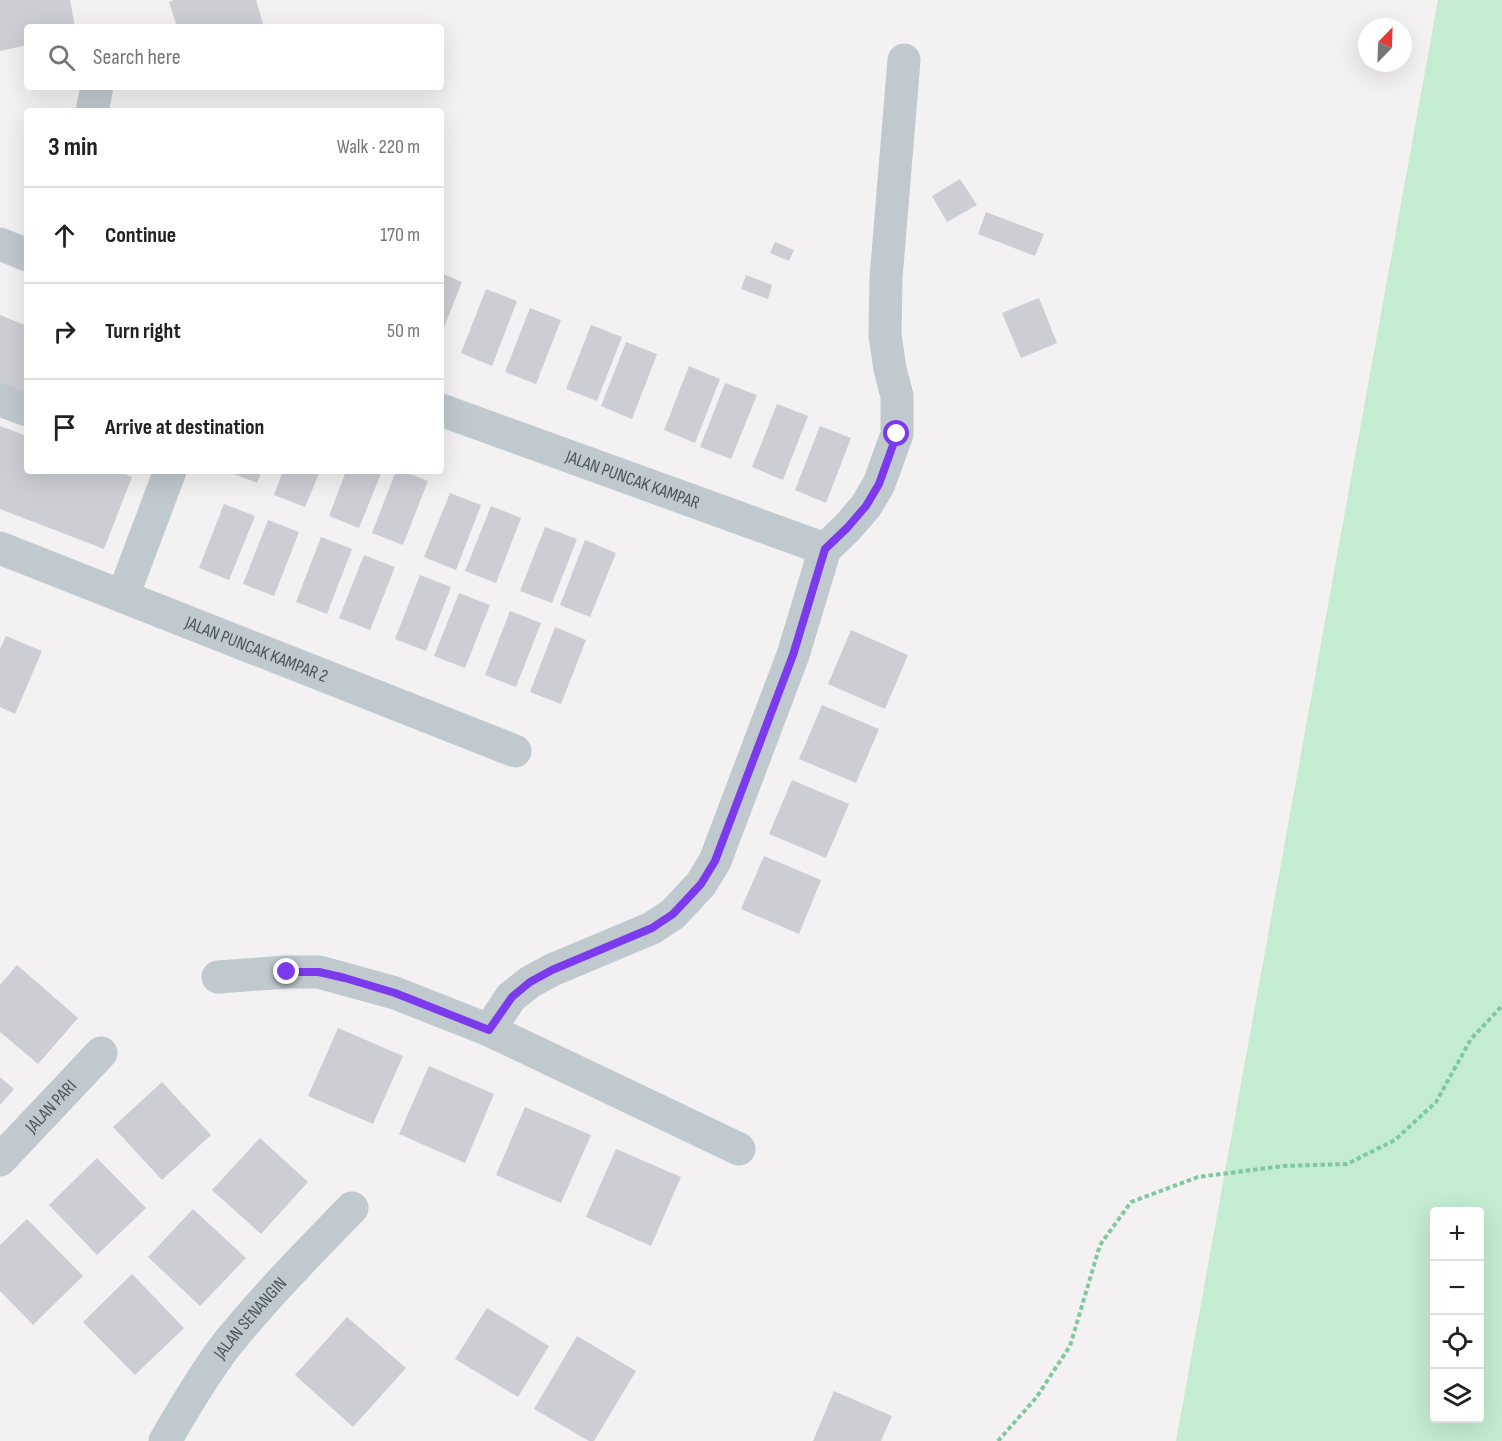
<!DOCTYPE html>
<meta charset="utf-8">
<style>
:root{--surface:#fff;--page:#f2f2f2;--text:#222;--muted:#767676;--line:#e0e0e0}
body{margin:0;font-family:"Sofia Sans Condensed",sans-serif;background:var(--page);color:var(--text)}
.controls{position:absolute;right:18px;bottom:18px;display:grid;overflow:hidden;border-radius:6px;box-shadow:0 6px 24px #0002}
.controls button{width:54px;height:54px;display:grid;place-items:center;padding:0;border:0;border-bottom:2px solid var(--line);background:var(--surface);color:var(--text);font:30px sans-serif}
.compass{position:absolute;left:1358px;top:18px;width:54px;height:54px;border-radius:50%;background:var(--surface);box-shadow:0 6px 24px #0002;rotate:23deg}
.stop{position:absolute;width:18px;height:18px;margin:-14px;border:4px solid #7c3aed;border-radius:50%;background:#fff}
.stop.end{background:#7c3aed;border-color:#fff;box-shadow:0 2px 6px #0008}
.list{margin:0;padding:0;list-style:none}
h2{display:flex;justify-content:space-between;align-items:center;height:78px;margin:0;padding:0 24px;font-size:26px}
h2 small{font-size:20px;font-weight:400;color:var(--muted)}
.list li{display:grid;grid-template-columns:39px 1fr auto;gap:18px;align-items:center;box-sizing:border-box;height:96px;padding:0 24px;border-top:2px solid var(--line)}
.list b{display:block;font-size:22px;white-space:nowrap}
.list em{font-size:20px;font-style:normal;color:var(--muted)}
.icon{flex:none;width:33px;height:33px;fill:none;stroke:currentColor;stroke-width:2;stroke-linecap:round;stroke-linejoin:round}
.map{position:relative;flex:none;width:1502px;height:1441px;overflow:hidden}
.search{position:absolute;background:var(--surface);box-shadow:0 6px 24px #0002;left:24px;top:24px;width:420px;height:66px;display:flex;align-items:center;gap:15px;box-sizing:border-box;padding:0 21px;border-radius:6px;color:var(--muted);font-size:22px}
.panel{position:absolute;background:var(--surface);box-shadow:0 6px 24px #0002;left:24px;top:108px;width:420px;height:366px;border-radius:6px}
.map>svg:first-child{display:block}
.green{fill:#c4ecd1;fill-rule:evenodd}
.building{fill:#ccced3}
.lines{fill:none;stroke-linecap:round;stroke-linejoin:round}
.path{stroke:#7fc8a0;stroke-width:4;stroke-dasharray:4.5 3;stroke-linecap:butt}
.minor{stroke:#c0c9ce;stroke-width:33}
.route{stroke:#7c3aed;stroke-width:8}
.labels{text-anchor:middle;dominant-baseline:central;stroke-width:6;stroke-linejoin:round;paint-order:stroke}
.street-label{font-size:18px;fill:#4a555d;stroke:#fff}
</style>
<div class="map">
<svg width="1502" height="1441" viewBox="0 0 1502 1441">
<rect width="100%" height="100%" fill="#f3f1f1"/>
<path class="green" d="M1438,0H1502V1441H1176ZM1434,1212H1480V1418H1434Z"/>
<path class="building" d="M0,0H70L75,27H27V45L0,51Z
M174,0H256L264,27H177L169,2Z
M960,179L977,205L947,222L932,196Z
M986,212L1044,234L1035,256L978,234Z
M775,242L794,250L789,261L770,253Z
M441,273L462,282L441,335Z
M746,275L772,285L768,299L741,289Z
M486,289L517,301L492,366L461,353Z
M1039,298L1057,343L1021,358L1002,313Z
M530,308L561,320L536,384L505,372Z
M0,315L27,326V395L0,384Z
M591,325L622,337L597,401L566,389Z
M626,342L657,354L632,419L601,406Z
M689,366L720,379L695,443L664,430Z
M725,383L757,395L731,459L700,447Z
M777,404L808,416L783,480L752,467Z
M0,426L27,436V471H118L132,477L104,549L0,509Z
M820,426L851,438L826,503L795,490Z
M226,471H262L257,483Z
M283,471H320L305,507L274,495Z
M346,471H382L359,528L329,516Z
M396,471H402L428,481L403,545L372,533Z
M450,493L481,505L456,570L424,557Z
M224,504L255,516L229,580L199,568Z
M491,506L521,518L496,583L465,571Z
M268,520L299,532L274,596L243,584Z
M545,527L577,539L552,603L520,591Z
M321,537L352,549L327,614L296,602Z
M585,540L616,553L590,617L560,605Z
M364,555L395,567L370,630L339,618Z
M420,575L451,587L426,651L395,639Z
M459,593L490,605L465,668L434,656Z
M510,611L541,623L516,687L485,675Z
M555,627L586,640L561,704L530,692Z
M851,630L908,655L885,709L828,684Z
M6,636L42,651L15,714L0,707V649Z
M822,705L879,729L856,783L799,759Z
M792,780L849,804L826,858L769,834Z
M764,856L821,880L799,934L741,909Z
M17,965L78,1018L38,1064L0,1032V985Z
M338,1028L403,1056L373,1124L308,1096Z
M429,1066L494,1094L465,1163L399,1134Z
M0,1077L14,1089L0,1105Z
M162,1082L211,1135L162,1180L113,1127Z
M525,1107L591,1135L561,1203L496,1175Z
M260,1138L308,1182L261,1234L212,1190Z
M616,1149L681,1177L651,1246L586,1217Z
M97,1158L146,1208L97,1255L49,1205Z
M193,1209L246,1258L200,1306L148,1257Z
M27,1219L83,1276L33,1325L0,1291V1245Z
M132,1274L184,1328L135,1375L83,1322Z
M487,1308L549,1346L518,1397L455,1359Z
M347,1317L406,1368L353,1427L295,1375Z
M577,1336L636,1371L594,1441H589L534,1409Z
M834,1391L892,1416L881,1441H813Z"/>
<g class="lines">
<path class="path" d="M998,1441L1036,1398L1070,1346L1100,1245L1131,1202L1198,1177L1283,1166L1347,1164L1395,1140L1436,1102L1471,1039L1502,1006"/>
<g class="minor">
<path d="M92,111L97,87"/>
<path d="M0,244L27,255"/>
<path d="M0,400L27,410"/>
<path id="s1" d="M441,410L825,549"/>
<path id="s2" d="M0,548L515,751"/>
<path d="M123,596L170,471"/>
<path d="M218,977L287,972H319L395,993L489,1030L739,1149"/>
<path d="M489,1030L511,997L530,982L552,970L652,928L673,914L701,884L715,861L793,655L825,549L847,528L866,506L879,484L897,434V396L890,369L885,335L886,278L904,60"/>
<path id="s3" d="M0,1160L101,1053"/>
<path id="s4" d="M165,1441C184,1408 204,1374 227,1344C266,1296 309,1252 352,1208"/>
</g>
</g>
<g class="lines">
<path class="route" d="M287,972H319L345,978L395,993L489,1030L512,997L530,982L552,970L652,928L673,914L701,884L715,861L793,655L825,549L847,528L866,506L879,484L897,434"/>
</g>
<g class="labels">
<g class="street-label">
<text stroke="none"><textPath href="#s1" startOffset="204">JALAN PUNCAK KAMPAR</textPath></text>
<text stroke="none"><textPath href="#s2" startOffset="276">JALAN PUNCAK KAMPAR 2</textPath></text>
<text stroke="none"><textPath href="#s3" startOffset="74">JALAN PARI</textPath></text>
<text stroke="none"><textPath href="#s4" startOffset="150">JALAN SENANGIN</textPath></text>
</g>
</g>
</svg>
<div class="controls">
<button>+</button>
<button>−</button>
<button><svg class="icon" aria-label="locate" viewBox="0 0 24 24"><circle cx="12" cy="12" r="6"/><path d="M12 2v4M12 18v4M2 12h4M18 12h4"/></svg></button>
<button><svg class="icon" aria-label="layers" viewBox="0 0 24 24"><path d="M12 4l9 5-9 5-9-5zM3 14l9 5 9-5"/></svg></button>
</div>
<svg class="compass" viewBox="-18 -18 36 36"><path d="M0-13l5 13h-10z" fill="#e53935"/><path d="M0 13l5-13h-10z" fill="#767676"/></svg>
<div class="stop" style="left:897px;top:434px"></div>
<div class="stop end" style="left:287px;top:972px"></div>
<div class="search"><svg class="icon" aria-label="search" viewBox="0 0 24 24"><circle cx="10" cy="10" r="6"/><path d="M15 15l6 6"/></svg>Search here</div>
<section class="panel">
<h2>3 min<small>Walk · 220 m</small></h2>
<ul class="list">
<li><svg class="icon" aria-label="ahead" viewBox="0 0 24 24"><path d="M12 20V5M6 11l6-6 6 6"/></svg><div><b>Continue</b></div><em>170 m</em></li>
<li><svg class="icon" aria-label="right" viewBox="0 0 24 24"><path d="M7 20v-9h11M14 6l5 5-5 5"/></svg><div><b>Turn right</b></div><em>50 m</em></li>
<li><svg class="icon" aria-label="arrive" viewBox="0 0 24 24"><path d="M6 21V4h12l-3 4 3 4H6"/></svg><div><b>Arrive at destination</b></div></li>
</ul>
</section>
</div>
